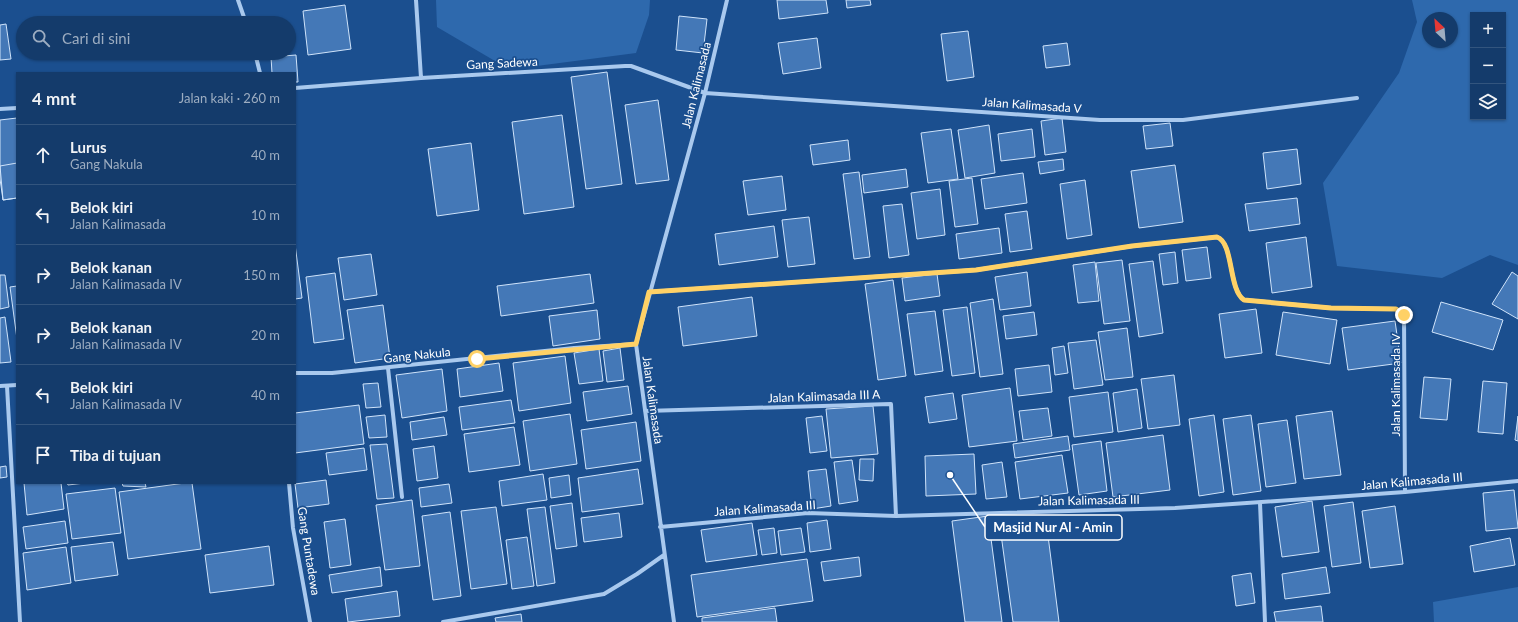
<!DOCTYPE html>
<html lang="id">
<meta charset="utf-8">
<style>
:root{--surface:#143b6b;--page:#214673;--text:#f1f3f6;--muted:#9dadc1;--line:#33557e}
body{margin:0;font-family:Lato,sans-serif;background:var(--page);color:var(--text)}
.controls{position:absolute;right:12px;top:12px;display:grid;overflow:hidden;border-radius:0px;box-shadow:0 1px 3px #0004}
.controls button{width:36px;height:36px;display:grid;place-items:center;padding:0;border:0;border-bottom:1px solid var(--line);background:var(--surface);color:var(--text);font:20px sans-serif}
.compass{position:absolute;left:1422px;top:12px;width:36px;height:36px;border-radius:50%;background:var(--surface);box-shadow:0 1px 3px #0004;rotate:334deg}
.stop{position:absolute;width:12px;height:12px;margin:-9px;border:3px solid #ffd166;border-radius:50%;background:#fff}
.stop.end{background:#ffd166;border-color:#fff;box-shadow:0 1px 4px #0008}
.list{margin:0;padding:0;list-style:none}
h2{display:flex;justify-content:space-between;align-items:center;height:52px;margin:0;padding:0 16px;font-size:17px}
h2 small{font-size:13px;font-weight:400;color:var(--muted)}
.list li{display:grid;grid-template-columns:26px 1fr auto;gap:12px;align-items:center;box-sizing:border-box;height:60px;padding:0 16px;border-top:1px solid var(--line)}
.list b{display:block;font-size:15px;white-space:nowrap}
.list p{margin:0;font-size:13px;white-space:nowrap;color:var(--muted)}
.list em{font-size:13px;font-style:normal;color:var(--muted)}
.icon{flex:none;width:22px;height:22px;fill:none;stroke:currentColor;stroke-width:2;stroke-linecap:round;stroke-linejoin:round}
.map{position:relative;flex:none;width:1518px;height:622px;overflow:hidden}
.search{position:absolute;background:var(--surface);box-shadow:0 1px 3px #0004;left:16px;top:16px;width:280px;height:44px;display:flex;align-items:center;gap:10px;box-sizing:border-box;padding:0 14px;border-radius:22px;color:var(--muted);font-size:15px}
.panel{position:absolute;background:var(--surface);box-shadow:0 1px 3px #0004;left:16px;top:72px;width:280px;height:412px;border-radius:0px}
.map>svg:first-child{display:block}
.green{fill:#2e69ad;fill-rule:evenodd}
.building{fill:#4478b7;stroke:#cfe3fa}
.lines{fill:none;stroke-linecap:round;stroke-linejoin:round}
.street{stroke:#a9c9ee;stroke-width:4}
.route{stroke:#ffd166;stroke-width:5}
.labels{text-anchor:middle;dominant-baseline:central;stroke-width:3.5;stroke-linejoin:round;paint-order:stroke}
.street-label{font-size:12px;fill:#fff;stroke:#1b4f8f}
.leader{fill:none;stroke:#fff;stroke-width:1.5}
.callout-dot{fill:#fff;stroke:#1b4f8f;stroke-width:1.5}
.callout{fill:#1b4f8f;stroke:#fff;stroke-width:1.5}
.callout-label{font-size:13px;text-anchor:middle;font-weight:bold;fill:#fff}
</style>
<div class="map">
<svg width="1518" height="622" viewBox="0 0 1518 622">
<rect width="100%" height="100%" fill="#1b4f8f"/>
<path class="green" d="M436,0H650L649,15L636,53L529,67L495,61L437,27Z
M1412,0H1518V265L1490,255L1442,278L1337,266L1323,183L1399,73L1417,22ZM1473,15H1503V117H1473ZM1428,18H1452V42H1428Z
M1518,587V622H1434L1433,602Z"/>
<path class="building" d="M777,0H826L828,13L779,19Z
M846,0H870L871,5L847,8Z
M345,5L351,49L308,55L303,11Z
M679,16L707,19L703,53L676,50Z
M6,24L11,59L0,60V25Z
M968,31L974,77L947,81L941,34Z
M817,38L821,68L783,74L778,43Z
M1067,43L1070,65L1046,68L1043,46Z
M296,55L298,82H295V73H272L271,57Z
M607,72L622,184L586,189L571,77Z
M658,100L669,180L636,184L625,105Z
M562,115L574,207L524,214L512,122Z
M17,118V198L3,200L0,179V120Z
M1062,118L1066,152L1045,155L1041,121Z
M1170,123L1173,146L1146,149L1143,126Z
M989,125L995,173L965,178L958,130Z
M951,129L958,179L928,183L921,133Z
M1032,129L1035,157L1001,161L998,134Z
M848,140L850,160L813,165L810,145Z
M471,143L479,210L437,216L428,149Z
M1297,149L1301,184L1267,189L1263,153Z
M1063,159L1064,170L1040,174L1038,162Z
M17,163V198L3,200L0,166Z
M1175,165L1183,222L1139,228L1131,171Z
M906,169L908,187L864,193L862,175Z
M859,172L870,257L854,259L843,174Z
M1023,173L1027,203L985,209L981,179Z
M782,176L786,210L748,215L743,181Z
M972,178L978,224L955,227L949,181Z
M1085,180L1092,235L1067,239L1060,184Z
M940,189L945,235L917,239L911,193Z
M1297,198L1300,224L1249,231L1245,204Z
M902,204L909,255L889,258L883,206Z
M1027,211L1032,249L1010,252L1005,214Z
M809,217L815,264L788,267L782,220Z
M774,226L778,257L719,265L715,234Z
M999,228L1002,253L959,259L956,234Z
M1306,237L1312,287L1272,293L1266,243Z
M295,244L302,298L295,299Z
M1207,247L1211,278L1186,281L1182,250Z
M1175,252L1178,283L1163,285L1159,254Z
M371,254L377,295L344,300L338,258Z
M1122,260L1130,321L1104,324L1096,263Z
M1153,261L1163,333L1139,337L1129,264Z
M1095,262L1099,301L1078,303L1073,265Z
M1027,272L1031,306L1000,310L995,277Z
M1512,272L1518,276V319L1492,304Z
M335,273L344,339L314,343L306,277Z
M590,274L594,303L501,316L497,286Z
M937,274L940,296L905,301L902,278Z
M0,275H5L9,307L0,309Z
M893,280L906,376L878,380L865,284Z
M17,286V339L10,287Z
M752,297L757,336L683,346L678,307Z
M993,299L1003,374L980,377L970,303Z
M1441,302L1503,320L1493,350L1432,332Z
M383,305L390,358L355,363L347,310Z
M967,307L975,373L952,376L943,310Z
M1256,309L1262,353L1225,358L1219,314Z
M597,310L600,339L553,346L549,316Z
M935,311L943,371L915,375L907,314Z
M1034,312L1037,335L1006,339L1003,316Z
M1283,312L1337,320L1330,364L1276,355Z
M5,317L11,362L0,363V318Z
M1395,321L1401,363L1348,370L1342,328Z
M1127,328L1133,377L1105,380L1098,332Z
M1096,340L1103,385L1074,389L1068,343Z
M1064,346L1068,373L1055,375L1052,348Z
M620,348L624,380L607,382L603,351Z
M599,349L603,381L579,384L574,353Z
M565,356L571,403L519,411L513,363Z
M499,363L503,391L460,397L457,369Z
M1049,365L1052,392L1018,396L1015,369Z
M442,369L447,411L402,418L396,375Z
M1174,375L1180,425L1148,429L1141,379Z
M1424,377L1451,379L1447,420L1420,418Z
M1483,381L1507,383L1503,434L1478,432Z
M378,383L381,407L366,408L363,384Z
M628,386L632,414L587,421L583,392Z
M1010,388L1017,441L969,447L962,395Z
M1137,389L1142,428L1118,432L1113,393Z
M1108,392L1113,432L1074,437L1069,397Z
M953,393L957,419L929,423L925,397Z
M511,400L515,423L462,430L459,407Z
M359,405L364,444L295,453V413Z
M873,406L878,454L831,458L826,409Z
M1048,408L1052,436L1023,440L1019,411Z
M1332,411L1341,475L1304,479L1296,416Z
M570,414L577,464L530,471L523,421Z
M385,415L387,437L369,438L366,417Z
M1214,415L1224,492L1199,496L1189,419Z
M1251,415L1261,491L1233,495L1223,419Z
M822,416L827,451L810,453L806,418Z
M1518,416V441L1515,440Z
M444,417L447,435L412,440L410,422Z
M1287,420L1296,483L1266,487L1258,424Z
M636,422L641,461L586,469L581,430Z
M514,427L520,465L469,472L464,434Z
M1163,435L1170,490L1113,497L1106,443Z
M1068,436L1070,450L1015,458L1013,444Z
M1101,441L1107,491L1079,495L1072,445Z
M387,444L394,498L377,499L370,445Z
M434,446L438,478L417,481L413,449Z
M364,448L367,470L329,475L326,453Z
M974,454L976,494L926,496L925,456Z
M1062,455L1068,493L1020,499L1015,462Z
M860,459H874L873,481L859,480Z
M852,460L858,501L839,504L834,462Z
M1002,462L1007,497L986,499L982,465Z
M6,466L7,477L0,478V467Z
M638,469L643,504L582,512L578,478Z
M826,469L831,506L812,509L808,471Z
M543,474L547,500L502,506L499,481Z
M569,475L571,495L551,498L549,478Z
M326,480L329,504L298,508L295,484Z
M24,483H61L64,509L27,515Z
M67,483H85L68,485Z
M122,483H145L146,487L123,486Z
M185,483H192L201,549L128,559L119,492Z
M449,484L452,503L421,507L419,488Z
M115,488L121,533L72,539L66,494Z
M1514,490L1518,528L1486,531L1483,493Z
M412,500L420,566L385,570L376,505Z
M1312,501L1319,552L1282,557L1275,507Z
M1353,502L1361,563L1332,567L1324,506Z
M572,503L577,546L556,549L550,506Z
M1395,506L1403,564L1370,568L1362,511Z
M496,507L507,584L471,589L461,511Z
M545,507L555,583L537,586L527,509Z
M450,512L461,596L433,600L422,516Z
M619,513L622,537L584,542L581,518Z
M988,516L1002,622H965L952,521Z
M345,519L351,565L330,568L324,522Z
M827,520L831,549L810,552L807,523Z
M1046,520L1059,622H1013L1000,527Z
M65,521L68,543L26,549L23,527Z
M752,523L757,555L706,562L701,530Z
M774,528L777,553L762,555L758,530Z
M801,528L805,552L781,555L778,531Z
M527,537L534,586L512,589L506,540Z
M1510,538L1515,565L1474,572L1470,546Z
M113,542L118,575L75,581L71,547Z
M269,546L274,585L210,593L205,555Z
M66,547L71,583L27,590L23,553Z
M859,557L861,576L824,581L821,562Z
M807,559L813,601L697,617L691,575Z
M380,567L382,586L332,593L329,575Z
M1326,567L1330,593L1285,599L1282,574Z
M1251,573L1255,603L1236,606L1232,576Z
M397,591L400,616L348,622L345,599Z
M1321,606L1323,622H1276L1274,612Z
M775,608L777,622H702V618Z
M521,614L522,622H496L495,618Z"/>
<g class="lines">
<path class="street" d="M238,0L246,23
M416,0L421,78
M255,53L260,73
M295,88L421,78L625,66H631L705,93L1100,120H1183L1357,98
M0,109L17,108
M649,292L976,270L1133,246L1217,237C1234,243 1228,289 1244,300L1331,308L1396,309L1404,315L1405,492
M388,368L402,497
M295,373H332L574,348L636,344
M0,386L17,385
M7,386L20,622
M645,411L891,404L896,516
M289,483L293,528L310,622
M1260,503L1265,622
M660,527L808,513L896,516L1175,508L1405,492L1518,481
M443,622L604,594L637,574L664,555
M674,622L636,344L705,93L727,0"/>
</g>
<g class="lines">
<path class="route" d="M477,359L636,344L649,292L976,270L1132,246L1217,237C1234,243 1228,289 1244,300L1331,308L1396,309L1404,315"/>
</g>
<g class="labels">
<g class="street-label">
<text transform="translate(502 63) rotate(-3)">Gang Sadewa</text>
<text transform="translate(696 85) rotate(-76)">Jalan Kalimasada</text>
<text transform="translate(1032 105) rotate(4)">Jalan Kalimasada V</text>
<text transform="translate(417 355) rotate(-6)">Gang Nakula</text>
<text transform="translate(1395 385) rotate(-90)">Jalan Kalimasada IV</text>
<text transform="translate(824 396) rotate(-2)">Jalan Kalimasada III A</text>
<text transform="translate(653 400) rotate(82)">Jalan Kalimasada</text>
<text transform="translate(1412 481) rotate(-5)">Jalan Kalimasada III</text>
<text transform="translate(1089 500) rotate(-1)">Jalan Kalimasada III</text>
<text transform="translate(765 508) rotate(-4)">Jalan Kalimasada III</text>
<text transform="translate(309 551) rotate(81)">Gang Puntadewa</text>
</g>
</g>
<path class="leader" d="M950 475L985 527"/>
<circle class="callout-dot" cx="950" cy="475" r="4"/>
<rect class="callout" x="985" y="515" width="137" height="25" rx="4"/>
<g class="callout-label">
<text x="1053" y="532">Masjid Nur Al - Amin</text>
</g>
</svg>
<div class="controls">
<button>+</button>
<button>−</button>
<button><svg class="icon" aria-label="layers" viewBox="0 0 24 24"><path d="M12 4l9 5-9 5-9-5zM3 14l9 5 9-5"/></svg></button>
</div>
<svg class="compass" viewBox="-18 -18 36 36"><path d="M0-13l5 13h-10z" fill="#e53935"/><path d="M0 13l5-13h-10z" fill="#9dadc1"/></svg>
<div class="stop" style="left:477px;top:359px"></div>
<div class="stop end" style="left:1404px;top:315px"></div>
<div class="search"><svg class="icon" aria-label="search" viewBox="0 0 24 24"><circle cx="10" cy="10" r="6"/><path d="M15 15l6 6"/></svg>Cari di sini</div>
<section class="panel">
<h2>4 mnt<small>Jalan kaki · 260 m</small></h2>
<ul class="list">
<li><svg class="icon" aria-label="ahead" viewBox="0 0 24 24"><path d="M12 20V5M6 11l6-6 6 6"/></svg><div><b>Lurus</b><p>Gang Nakula</p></div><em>40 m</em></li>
<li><svg class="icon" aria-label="left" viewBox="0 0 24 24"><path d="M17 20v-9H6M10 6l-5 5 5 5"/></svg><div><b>Belok kiri</b><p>Jalan Kalimasada</p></div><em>10 m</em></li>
<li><svg class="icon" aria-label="right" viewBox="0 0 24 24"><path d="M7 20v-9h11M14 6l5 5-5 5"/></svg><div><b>Belok kanan</b><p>Jalan Kalimasada IV</p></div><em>150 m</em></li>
<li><svg class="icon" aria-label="right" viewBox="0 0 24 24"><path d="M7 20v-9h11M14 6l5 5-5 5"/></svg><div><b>Belok kanan</b><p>Jalan Kalimasada IV</p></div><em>20 m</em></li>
<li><svg class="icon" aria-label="left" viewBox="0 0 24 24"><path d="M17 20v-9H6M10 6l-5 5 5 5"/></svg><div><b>Belok kiri</b><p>Jalan Kalimasada IV</p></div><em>40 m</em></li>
<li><svg class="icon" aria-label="arrive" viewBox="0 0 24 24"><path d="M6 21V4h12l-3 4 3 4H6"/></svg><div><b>Tiba di tujuan</b></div></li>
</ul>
</section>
</div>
